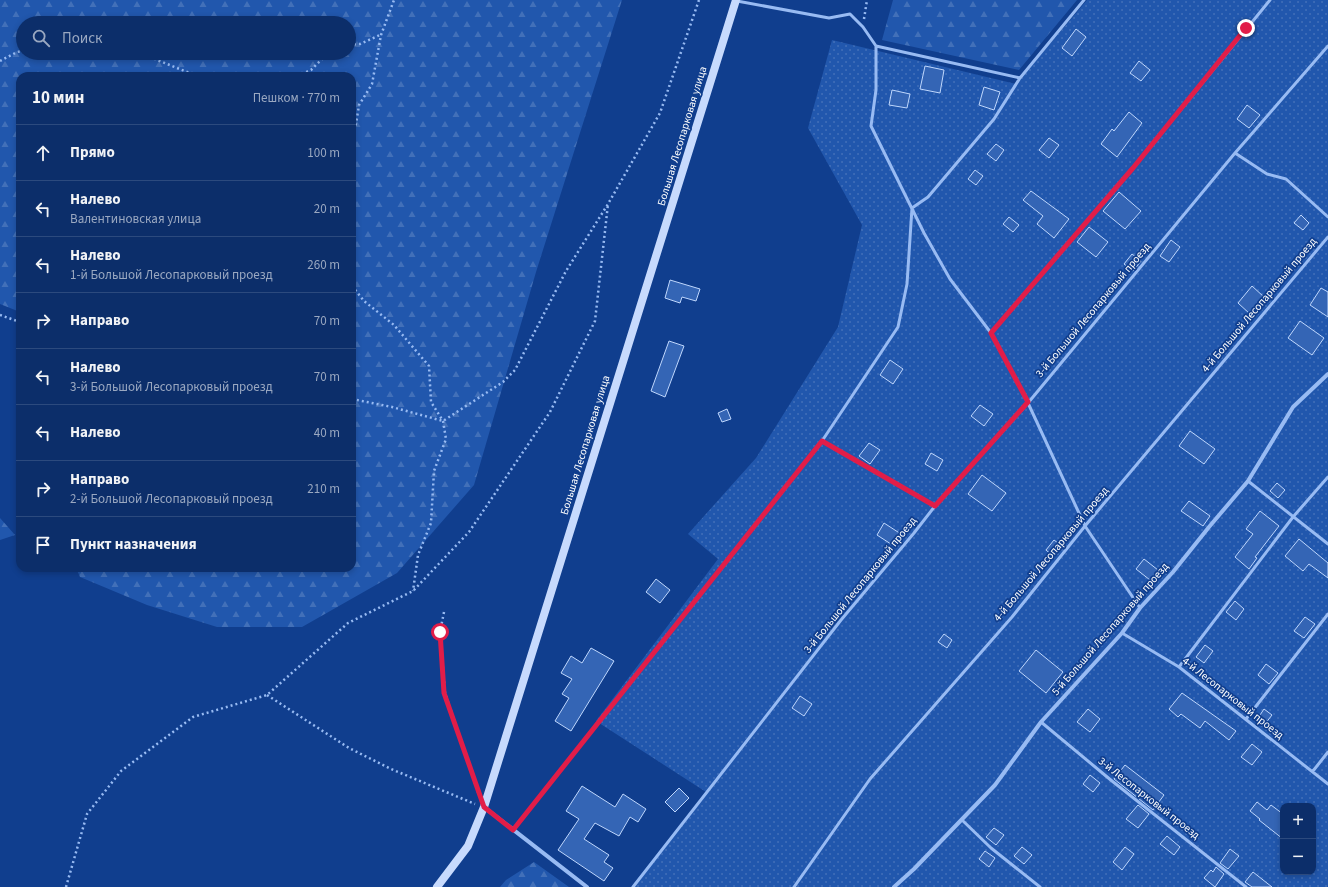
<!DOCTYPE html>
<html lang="ru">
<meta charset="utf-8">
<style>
:root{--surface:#0c2e6a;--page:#153670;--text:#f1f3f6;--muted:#9aa8c1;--line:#2c4a7e}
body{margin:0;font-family:"Source Sans 3",sans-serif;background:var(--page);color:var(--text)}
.controls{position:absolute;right:12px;bottom:12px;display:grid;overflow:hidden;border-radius:8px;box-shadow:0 2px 6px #0003}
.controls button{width:36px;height:36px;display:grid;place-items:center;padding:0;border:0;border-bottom:1px solid var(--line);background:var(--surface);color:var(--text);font:20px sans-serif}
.stop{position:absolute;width:12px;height:12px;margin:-9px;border:3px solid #e11d48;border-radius:50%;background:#fff}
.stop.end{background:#e11d48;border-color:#fff;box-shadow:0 1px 4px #0008}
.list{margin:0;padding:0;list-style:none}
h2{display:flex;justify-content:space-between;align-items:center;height:52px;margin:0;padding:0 16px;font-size:17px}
h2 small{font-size:13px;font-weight:400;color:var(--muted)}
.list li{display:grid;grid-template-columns:26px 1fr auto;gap:12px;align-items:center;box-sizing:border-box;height:56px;padding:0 16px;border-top:1px solid var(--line)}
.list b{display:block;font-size:15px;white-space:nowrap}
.list p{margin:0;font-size:13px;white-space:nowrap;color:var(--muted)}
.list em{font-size:13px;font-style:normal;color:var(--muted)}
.icon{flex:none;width:22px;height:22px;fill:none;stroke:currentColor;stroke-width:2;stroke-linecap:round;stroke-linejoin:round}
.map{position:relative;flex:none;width:1328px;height:887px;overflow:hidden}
.search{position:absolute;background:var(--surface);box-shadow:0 2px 6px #0003;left:16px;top:16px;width:340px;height:44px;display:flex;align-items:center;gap:10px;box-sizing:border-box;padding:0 14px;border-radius:22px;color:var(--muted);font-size:15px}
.panel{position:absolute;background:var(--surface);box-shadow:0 2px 6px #0003;left:16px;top:72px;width:340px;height:500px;border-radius:12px}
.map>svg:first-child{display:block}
.grass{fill:url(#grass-dots);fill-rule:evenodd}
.forest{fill:url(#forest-firs);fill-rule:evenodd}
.building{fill:#3465b5;stroke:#bfd7fd}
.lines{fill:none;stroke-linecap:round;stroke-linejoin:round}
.path{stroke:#98bbf3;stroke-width:2.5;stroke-dasharray:2 3;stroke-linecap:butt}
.service{stroke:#98bbf3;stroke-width:3}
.minor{stroke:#98bbf3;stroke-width:4}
.secondary{stroke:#c7dafd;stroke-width:8}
.route{stroke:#e11d48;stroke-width:5}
.labels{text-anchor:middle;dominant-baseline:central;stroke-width:3.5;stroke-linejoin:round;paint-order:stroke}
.street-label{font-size:11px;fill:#fff;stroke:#103e8e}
</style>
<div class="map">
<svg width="1328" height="887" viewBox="0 0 1328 887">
<defs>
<pattern id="grass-dots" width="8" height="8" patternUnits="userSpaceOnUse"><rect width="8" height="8" fill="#2157ad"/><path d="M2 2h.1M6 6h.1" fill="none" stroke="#4270b9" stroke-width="1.8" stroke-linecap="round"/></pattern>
<pattern id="forest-firs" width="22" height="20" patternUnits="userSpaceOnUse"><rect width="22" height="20" fill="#2157ad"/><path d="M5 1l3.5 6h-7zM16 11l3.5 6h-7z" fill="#4270b9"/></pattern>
</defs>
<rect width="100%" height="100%" fill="#103e8e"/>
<path class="grass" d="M1087,0H1328V887H631L706,792L596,721L718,559L688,534L756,458L838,327L862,225L808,128L832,40L1016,84ZM1283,806H1313V872H1283Z"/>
<path class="forest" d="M0,0H622L536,272L474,485L397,573L302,627H217L147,605L80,577L76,568H352V76H20V312L0,304ZM23,23H349V53H23Z
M893,0H1077L1019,70L882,40Z
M0,518L15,535L0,540Z
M534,862L569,887H500L506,880Z"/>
<path class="building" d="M1076,29L1086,37L1072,56L1062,48Z
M1139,61L1150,70L1141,81L1130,73Z
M925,66L944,70L940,93L920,89Z
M984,87L1000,92L994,110L979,105Z
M892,90L910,94L907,108L889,105Z
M1247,105L1260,115L1249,128L1237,119Z
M1129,112L1142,123L1117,157L1101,144L1112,129L1114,131Z
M1049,138L1059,145L1049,158L1039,150Z
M996,144L1004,150L996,161L987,154Z
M975,170L983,176L976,185L968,179Z
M1031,191L1069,219L1054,238L1037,224L1043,216L1023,200Z
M1119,192L1141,211L1125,229L1103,211Z
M1301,215L1309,223L1303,230L1294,223Z
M1009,217L1019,225L1013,232L1003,224Z
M1089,227L1108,242L1096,257L1077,242Z
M1171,240L1180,247L1169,262L1160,256Z
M1132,254L1141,261L1133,271L1124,264Z
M670,280L700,289L696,301L682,297L680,303L665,298Z
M1252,286L1264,297L1250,314L1238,303Z
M1321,288L1328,292V317L1310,305Z
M1300,321L1324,338L1312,355L1288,338Z
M669,341L684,346L665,397L651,391Z
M890,360L903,369L893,384L880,375Z
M980,405L993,414L984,426L971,416Z
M727,409L731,419L722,422L718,413Z
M1190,431L1215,449L1204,464L1179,446Z
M869,443L880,450L870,464L859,456Z
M931,453L943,460L937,471L925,464Z
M982,475L1006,493L992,511L968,494Z
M1277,483L1285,490L1278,498L1270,491Z
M1189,501L1210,516L1203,526L1181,511Z
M1260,511L1279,526L1255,557L1257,558L1249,569L1235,557L1253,534L1246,529Z
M884,523L901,534L894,546L877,535Z
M1299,539L1328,563V578L1309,564L1303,571L1285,556Z
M1054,540L1062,546L1054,557L1046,550Z
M1144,559L1158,570L1150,580L1136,569Z
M656,579L670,590L660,603L646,592Z
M1235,601L1244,609L1236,620L1226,612Z
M1305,617L1315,624L1304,638L1294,631Z
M944,634L952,640L947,648L938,642Z
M1205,645L1213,651L1204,663L1196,657Z
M591,648L614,661L571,731L555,721L569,698L562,694L572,679L561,673L571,656L582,663Z
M1036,650L1063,672L1046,693L1019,671Z
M1266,664L1278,673L1269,684L1258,675Z
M1182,693L1236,731L1229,740L1205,721L1200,728L1181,714L1178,717L1169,709Z
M800,696L812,704L804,716L792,708Z
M1088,709L1100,719L1090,732L1077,722Z
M1264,709L1272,715L1265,724L1258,718Z
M1252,744L1262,752L1252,765L1241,757Z
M1125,765L1164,795L1153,810L1114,779Z
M1090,775L1100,783L1093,792L1083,784Z
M582,786L615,807L623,794L646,809L638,822L630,817L619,836L595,823L584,839L609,855L604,862L613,868L604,881L558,850L579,819L566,811Z
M679,788L689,798L675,812L665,802Z
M1257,802L1267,810L1271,805L1283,814V839L1259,820L1260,819L1250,811Z
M1138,805L1149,814L1138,828L1126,819Z
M994,828L1004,835L996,845L986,837Z
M1167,836L1180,847L1174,855L1160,844Z
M1022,847L1032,855L1024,864L1014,856Z
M1125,847L1134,854L1122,870L1113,862Z
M1230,849L1239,856L1228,869L1220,863Z
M985,851L995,858L989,867L979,859Z
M1216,867L1224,874L1215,887L1204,878L1211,870L1213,872Z
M1253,872L1272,887H1252L1245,882Z"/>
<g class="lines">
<path class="path" d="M864,19L867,0
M349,45L360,44L380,35
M140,53L197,76
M0,61L17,52L23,51
M297,76L311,70L328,53
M352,129L356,124L359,105L372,84L381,35L394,0
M352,286L364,301L394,325L429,366L431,402L443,421L446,439L434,471L431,523L418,555L413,591
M0,315L20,322
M352,399L392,407L443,421L503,382L515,370L566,271L608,204L660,113L699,0
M444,612L440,632L445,693L478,792
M267,695L349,748L391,769L475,804
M66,887L87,814L121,771L193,717L267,695L348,623L413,591L469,532L550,412L595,321L608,204"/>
<path class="service" d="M737,1L829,18L850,14L863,27L876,46V90L871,126L924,233L950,279L991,333L1028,403L1085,526L1140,608
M876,46L1020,78
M1235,153L1267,174L1286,179L1328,217
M991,333L1133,168L1270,0
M822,441L935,506
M1248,481L1328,544
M1122,633L1179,667L1328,784
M1179,667L1293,517L1328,477
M1246,719L1328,614
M1041,722L1112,781L1246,887
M1313,771L1328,752
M962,820L991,848L1040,887
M513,830L822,441L898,327L907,284L912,208L928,197L994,119L1020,78L1084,0
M633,887L841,620L914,533L935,506L1028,403L1235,153L1328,46
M794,887L870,779L1012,617L1085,526L1328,237"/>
<path class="minor" d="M484,807L587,887
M894,887L914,869L995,785L1041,722L1122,633L1140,608L1173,572L1209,527L1248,481L1293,407L1328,374"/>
<path class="secondary" d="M437,887L468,846L484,807L736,0"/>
</g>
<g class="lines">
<path class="route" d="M440,632L444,693L484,807L513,830L822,441L935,506L1028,402L991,333L1133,168L1246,28"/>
</g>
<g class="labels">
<g class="street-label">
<text transform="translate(682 136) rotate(-73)">Большая Лесопарковая улица</text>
<text transform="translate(1259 305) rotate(-50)">4-й Большой Лесопарковый проезд</text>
<text transform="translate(1093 310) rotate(-50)">3-й Большой Лесопарковый проезд</text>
<text transform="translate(585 445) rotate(-73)">Большая Лесопарковая улица</text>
<text transform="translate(1051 554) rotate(-50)">4-й Большой Лесопарковый проезд</text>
<text transform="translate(860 585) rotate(-51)">3-й Большой Лесопарковый проезд</text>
<text transform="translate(1110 629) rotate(-49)">5-й Большой Лесопарковый проезд</text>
<text transform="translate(1233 698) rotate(38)">4-й Лесопарковый проезд</text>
<text transform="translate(1149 798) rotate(38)">3-й Лесопарковый проезд</text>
</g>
</g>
</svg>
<div class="controls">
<button>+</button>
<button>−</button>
</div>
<div class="stop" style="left:440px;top:632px"></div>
<div class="stop end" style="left:1246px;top:28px"></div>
<div class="search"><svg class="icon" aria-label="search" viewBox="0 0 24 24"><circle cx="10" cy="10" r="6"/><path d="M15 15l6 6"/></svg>Поиск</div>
<section class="panel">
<h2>10 мин<small>Пешком · 770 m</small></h2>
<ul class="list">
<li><svg class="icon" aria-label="ahead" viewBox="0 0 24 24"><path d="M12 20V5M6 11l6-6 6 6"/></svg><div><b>Прямо</b></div><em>100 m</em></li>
<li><svg class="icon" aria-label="left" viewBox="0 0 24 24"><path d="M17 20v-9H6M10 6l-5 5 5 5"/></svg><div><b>Налево</b><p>Валентиновская улица</p></div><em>20 m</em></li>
<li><svg class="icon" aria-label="left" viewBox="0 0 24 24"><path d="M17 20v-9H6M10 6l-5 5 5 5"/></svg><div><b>Налево</b><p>1-й Большой Лесопарковый проезд</p></div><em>260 m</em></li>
<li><svg class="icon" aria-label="right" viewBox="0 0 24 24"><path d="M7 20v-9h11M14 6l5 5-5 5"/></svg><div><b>Направо</b></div><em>70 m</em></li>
<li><svg class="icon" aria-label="left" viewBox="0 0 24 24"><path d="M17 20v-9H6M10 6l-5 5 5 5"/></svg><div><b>Налево</b><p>3-й Большой Лесопарковый проезд</p></div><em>70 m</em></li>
<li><svg class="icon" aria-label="left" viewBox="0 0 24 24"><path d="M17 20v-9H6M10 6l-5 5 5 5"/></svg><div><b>Налево</b></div><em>40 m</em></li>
<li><svg class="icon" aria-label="right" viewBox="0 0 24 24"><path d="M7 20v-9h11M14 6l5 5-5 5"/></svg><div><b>Направо</b><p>2-й Большой Лесопарковый проезд</p></div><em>210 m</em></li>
<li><svg class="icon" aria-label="arrive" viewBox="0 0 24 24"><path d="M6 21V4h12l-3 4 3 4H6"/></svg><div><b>Пункт назначения</b></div></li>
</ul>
</section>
</div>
